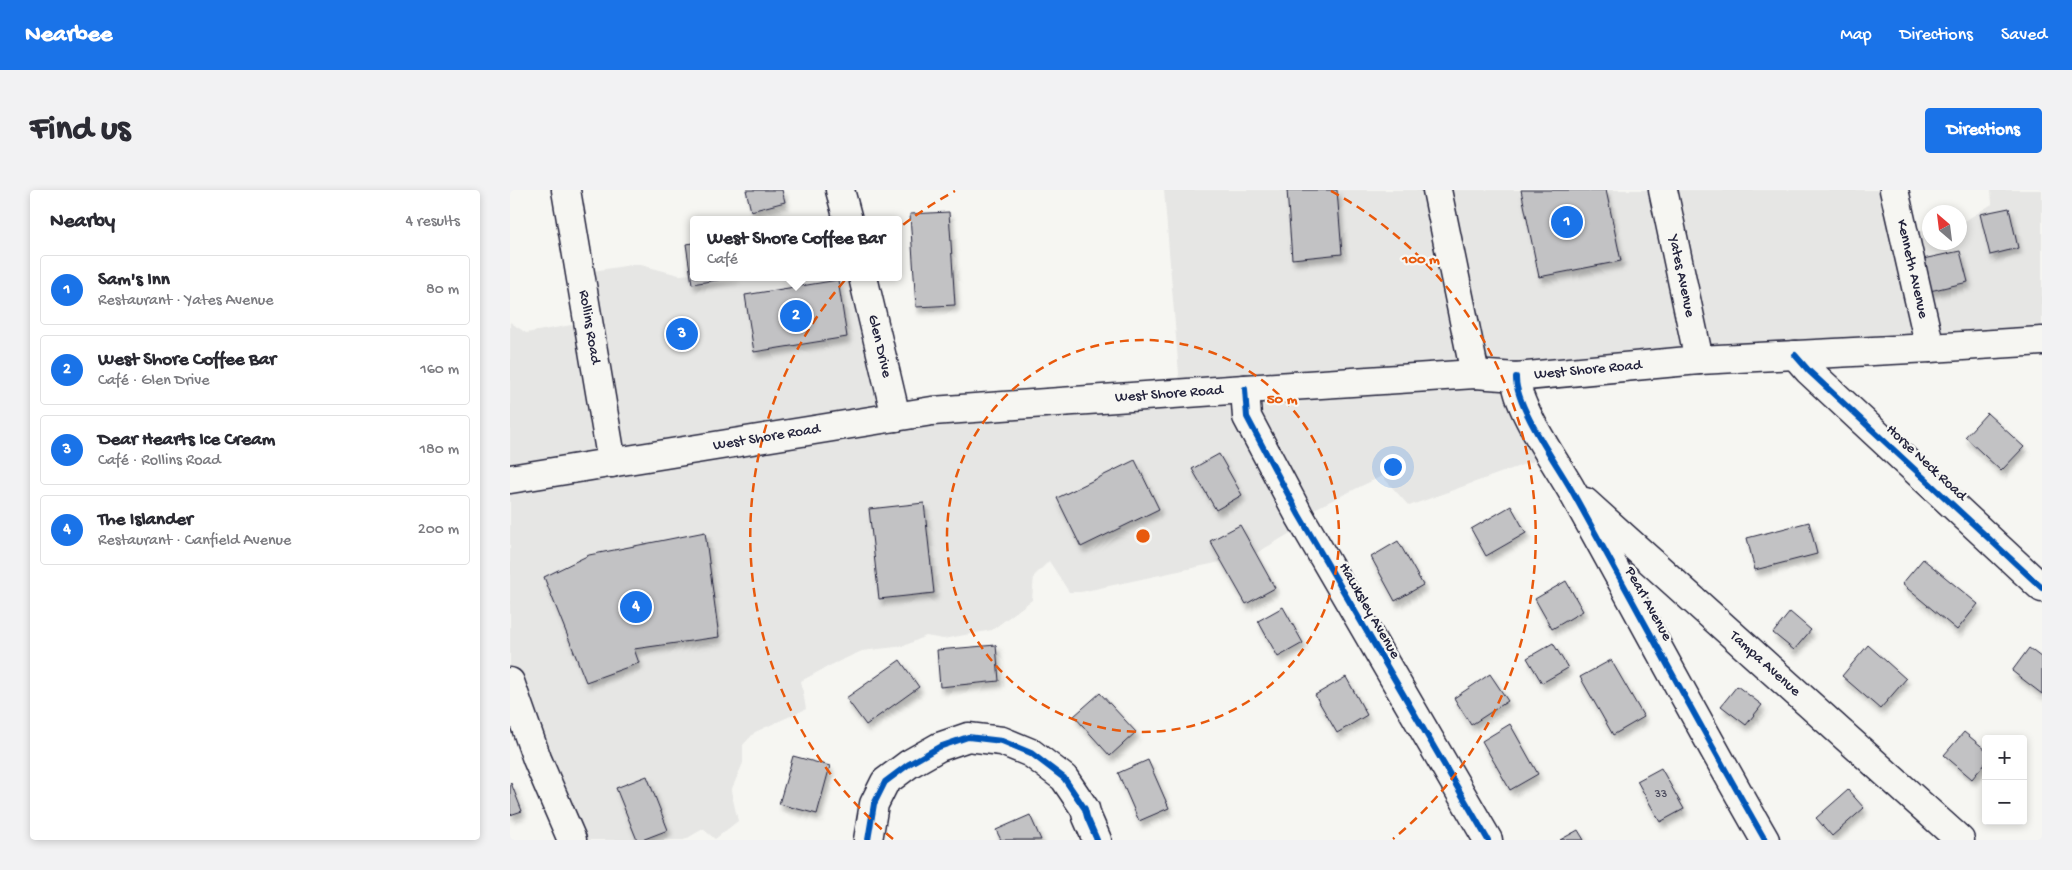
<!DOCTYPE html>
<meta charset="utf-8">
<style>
:root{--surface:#fff;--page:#f2f2f3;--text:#2b2b33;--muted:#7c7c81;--line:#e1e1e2;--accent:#1a73e8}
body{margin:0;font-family:"Gochi Hand",sans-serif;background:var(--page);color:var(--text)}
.controls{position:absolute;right:15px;bottom:15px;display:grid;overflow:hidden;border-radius:5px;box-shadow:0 2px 8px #0003}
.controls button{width:45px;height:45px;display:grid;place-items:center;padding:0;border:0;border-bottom:1px solid var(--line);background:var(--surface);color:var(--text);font:25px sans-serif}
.compass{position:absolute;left:1412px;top:15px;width:45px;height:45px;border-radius:50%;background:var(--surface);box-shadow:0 2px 8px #0003;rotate:332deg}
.you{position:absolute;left:882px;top:276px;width:18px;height:18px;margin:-12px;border:4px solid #fff;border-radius:50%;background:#1a73e8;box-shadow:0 0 0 8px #1a73e833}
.badge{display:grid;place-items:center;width:32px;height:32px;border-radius:50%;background:var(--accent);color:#fff;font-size:16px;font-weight:700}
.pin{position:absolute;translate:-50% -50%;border:2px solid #fff;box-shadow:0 1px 5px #0006}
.popup{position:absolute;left:180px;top:26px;width:212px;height:65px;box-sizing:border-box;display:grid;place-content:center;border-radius:5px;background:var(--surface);filter:drop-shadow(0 1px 4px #0005);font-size:16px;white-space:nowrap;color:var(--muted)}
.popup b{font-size:19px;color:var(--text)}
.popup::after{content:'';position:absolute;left:50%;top:100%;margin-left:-10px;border:10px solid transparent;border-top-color:var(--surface)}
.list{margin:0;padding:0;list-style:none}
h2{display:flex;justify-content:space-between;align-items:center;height:65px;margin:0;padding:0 20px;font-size:21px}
h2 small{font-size:16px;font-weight:400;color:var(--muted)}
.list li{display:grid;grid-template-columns:32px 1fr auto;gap:15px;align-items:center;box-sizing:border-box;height:70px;margin:0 10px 10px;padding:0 10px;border:1px solid var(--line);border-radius:5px}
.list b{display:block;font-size:19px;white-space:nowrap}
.list p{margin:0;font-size:16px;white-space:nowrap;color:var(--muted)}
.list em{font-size:16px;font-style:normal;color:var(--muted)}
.map{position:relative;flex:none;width:1532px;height:650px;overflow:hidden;border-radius:5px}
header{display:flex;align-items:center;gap:30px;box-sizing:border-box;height:70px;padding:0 25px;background:var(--accent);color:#fff}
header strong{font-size:24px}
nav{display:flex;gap:28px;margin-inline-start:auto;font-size:18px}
.intro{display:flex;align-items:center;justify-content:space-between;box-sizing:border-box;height:120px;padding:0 30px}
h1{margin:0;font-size:35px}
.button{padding:12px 22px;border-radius:5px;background:var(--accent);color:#fff;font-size:18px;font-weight:700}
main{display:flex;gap:30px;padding:0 30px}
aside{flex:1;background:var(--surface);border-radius:5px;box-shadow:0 2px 8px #0003}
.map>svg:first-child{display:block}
.built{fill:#e6e6e4}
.building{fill:#c2c2c4;stroke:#22223b;filter:url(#shadow)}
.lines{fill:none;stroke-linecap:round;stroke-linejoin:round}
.street-casing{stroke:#22223b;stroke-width:31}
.primary-casing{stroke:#22223b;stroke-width:31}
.street{stroke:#f6f6f2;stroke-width:28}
.primary{stroke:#f6f6f2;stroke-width:28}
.cycleway-casing{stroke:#f6f6f2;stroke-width:9}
.cycleway{stroke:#0057b8;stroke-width:6}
.ring{fill:none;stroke:#e8590c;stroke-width:2.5;stroke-dasharray:9 6}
.labels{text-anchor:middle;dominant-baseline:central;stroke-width:4.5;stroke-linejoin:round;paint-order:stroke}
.number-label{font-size:12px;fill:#4a4a5d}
.street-label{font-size:15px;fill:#22223b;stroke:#f6f6f2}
.centre{fill:#e8590c;stroke:#f6f6f2;stroke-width:2.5}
.ring-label{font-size:15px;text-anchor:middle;font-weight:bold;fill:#e8590c;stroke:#f6f6f2;stroke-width:4.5;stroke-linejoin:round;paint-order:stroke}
</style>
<header>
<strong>Nearbee</strong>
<nav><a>Map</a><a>Directions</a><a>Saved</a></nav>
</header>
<div class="intro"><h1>Find us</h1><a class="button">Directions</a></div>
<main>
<aside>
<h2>Nearby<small>4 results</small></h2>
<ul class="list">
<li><span class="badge">1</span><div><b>Sam's Inn</b><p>Restaurant · Yates Avenue</p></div><em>80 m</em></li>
<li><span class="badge">2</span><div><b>West Shore Coffee Bar</b><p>Café · Glen Drive</p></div><em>160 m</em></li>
<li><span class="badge">3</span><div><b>Dear Hearts Ice Cream</b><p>Café · Rollins Road</p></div><em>180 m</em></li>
<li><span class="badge">4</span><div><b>The Islander</b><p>Restaurant · Canfield Avenue</p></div><em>200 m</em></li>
</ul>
</aside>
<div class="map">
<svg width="1532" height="650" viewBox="0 0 1532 650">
<defs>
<filter id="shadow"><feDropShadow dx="3" dy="5.5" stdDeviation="2.5" flood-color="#0004"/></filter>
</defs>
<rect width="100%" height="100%" fill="#f6f6f2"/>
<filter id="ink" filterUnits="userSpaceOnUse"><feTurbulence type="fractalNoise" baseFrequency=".02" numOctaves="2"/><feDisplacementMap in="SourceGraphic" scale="10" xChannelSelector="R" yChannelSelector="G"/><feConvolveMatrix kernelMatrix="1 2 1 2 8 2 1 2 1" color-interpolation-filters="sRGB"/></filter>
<g filter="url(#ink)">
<path class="built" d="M654,0H1382L1399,43L1419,40L1420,52H1450V34L1482,14L1481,0H1532V141L1007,174L1043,264L899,316L872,286L800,321L796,334L743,365L571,402H559L539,371L524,386L522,410L482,440L433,449L416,446L394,456L352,461L321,475L291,491L296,519L245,542L233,555V573L221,601L228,631L205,649L193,639L174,650H70L0,509V132L16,143L73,133L77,82L127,74L169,85L183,84L184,87H351L391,214L667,191L669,184Z"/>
<path class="building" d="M236,0H272L275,12L241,21Z
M777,0H827L832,64L782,69Z
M1011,0H1096L1111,71L1029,87Z
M1499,18L1508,58L1480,65L1470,24Z
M439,22L445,115L406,117L400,24Z
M184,53V87H226L182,94L176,54Z
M1450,61L1458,92L1420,101L1413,69Z
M328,90L337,147L244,162L235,105Z
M1477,223L1514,257L1491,281L1455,247Z
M709,264L732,305L706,320L682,279Z
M625,270L649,319L571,357L547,308Z
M414,313L424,403L369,409L359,319Z
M1001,316L1016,343L976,366L961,339Z
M1299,332L1307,364L1245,380L1237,348Z
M730,335L765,398L736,414L700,351Z
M195,342L209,447L124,459L129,473L76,492L34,387L79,365Z
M888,351L913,395L885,411L861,367Z
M1413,369L1468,414L1447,440L1392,394Z
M1056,391L1073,421L1042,439L1025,409Z
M773,417L793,453L768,467L748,431Z
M1280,422L1301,440L1284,460L1263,443Z
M1043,453L1058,478L1032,493L1017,468Z
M486,455L489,491L430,497L427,460Z
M1358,455L1396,489L1370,519L1332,486Z
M1519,458L1532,468V504L1502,481Z
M390,470L409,497L356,535L336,508Z
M1101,470L1134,527L1103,545L1070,487Z
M980,484L998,511L961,535L944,508Z
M836,487L857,525L827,543L805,505Z
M1227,496L1252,515L1236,535L1211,516Z
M590,503L626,542L600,566L564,526Z
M1000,534L1028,584L1000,600L972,551Z
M1454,542L1476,560V572L1462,589L1434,565Z
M283,566L320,576L307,624L269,614Z
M638,570L659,618L629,631L608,583Z
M1151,578L1174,619L1150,632L1127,591Z
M137,586L158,640L132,650H127L106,598Z
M1,593L12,621L0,625V594Z
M1338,600L1354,618L1322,646L1306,628Z
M520,625L531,650H491L486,640Z
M1068,640L1074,650H1050Z"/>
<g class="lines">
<g class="street-casing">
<g id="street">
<path id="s1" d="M56,0L102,273"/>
<path d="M330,0L338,30"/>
<path d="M927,0L965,184"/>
<path id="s2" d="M1153,0L1189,170"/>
<path id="s3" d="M1384,0L1420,158"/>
<path id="s4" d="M353,87L386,227"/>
<path d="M1285,165L1299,181L1532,398"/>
<path d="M1006,187C1005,216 1047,274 1062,301C1127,418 1189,535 1255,650"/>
<path d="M735,199L737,227L789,325L978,650"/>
<path id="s5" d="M1075,312L1450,650"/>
<path d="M0,492L27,569L62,650"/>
<path d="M358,650L364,614L375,592L399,574L429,557L458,547L492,551L521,563L554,588L575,619L577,627L587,650"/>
</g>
</g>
<g class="primary-casing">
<g id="primary">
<path id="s6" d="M0,289L422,221L720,200L965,184L1006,187L1189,170L1420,158L1532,151"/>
</g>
</g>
<use href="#street" class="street"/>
<use href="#primary" class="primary"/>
<g class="cycleway-casing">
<path id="cycleway" d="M1285,165L1299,181L1532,398
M1006,187C1005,216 1047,274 1062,301C1127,418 1189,535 1255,650
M735,199L737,227L789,325L978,650
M358,650L364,614L375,592L399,574L429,557L458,547L492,551L521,563L554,588L575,619L577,627L587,650"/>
</g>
<use href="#cycleway" class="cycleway"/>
</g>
</g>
<g class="ring">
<circle cx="633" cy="346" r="196"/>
<path d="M383 649A393 393 0 0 1 445 1M821 1A393 393 0 0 1 883 649"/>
</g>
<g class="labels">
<g class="number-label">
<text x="1151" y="605">33</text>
</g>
<g class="street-label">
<text stroke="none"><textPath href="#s3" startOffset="81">Kenneth Avenue</textPath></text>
<text stroke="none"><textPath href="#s2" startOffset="88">Yates Avenue</textPath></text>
<text stroke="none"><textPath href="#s1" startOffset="139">Rollins Road</textPath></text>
<text stroke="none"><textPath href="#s4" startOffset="71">Glen Drive</textPath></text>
<text stroke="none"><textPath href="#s6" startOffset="1085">West Shore Road</textPath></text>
<text stroke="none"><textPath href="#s6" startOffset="665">West Shore Road</textPath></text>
<text stroke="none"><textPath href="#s6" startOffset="260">West Shore Road</textPath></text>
<text transform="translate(1416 273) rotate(43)">Horse Neck Road</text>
<text transform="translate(1138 414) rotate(61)">Pearl Avenue</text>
<text transform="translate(859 421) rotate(60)">Hawksley Avenue</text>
<text stroke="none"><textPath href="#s5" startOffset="242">Tampa Avenue</textPath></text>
</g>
</g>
<circle cx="633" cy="346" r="8" class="centre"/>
<g class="ring-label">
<text x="911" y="73">100 m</text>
<text x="772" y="213">50 m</text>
</g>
</svg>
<div class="controls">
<button>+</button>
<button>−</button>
</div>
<svg class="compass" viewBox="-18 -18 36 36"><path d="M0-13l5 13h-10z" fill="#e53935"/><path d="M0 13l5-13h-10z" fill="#7c7c81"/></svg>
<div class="you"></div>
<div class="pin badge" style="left:1057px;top:32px">1</div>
<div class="pin badge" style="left:286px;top:126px">2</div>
<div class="popup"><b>West Shore Coffee Bar</b>Café</div>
<div class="pin badge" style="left:172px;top:144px">3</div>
<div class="pin badge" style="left:126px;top:417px">4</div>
</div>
</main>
